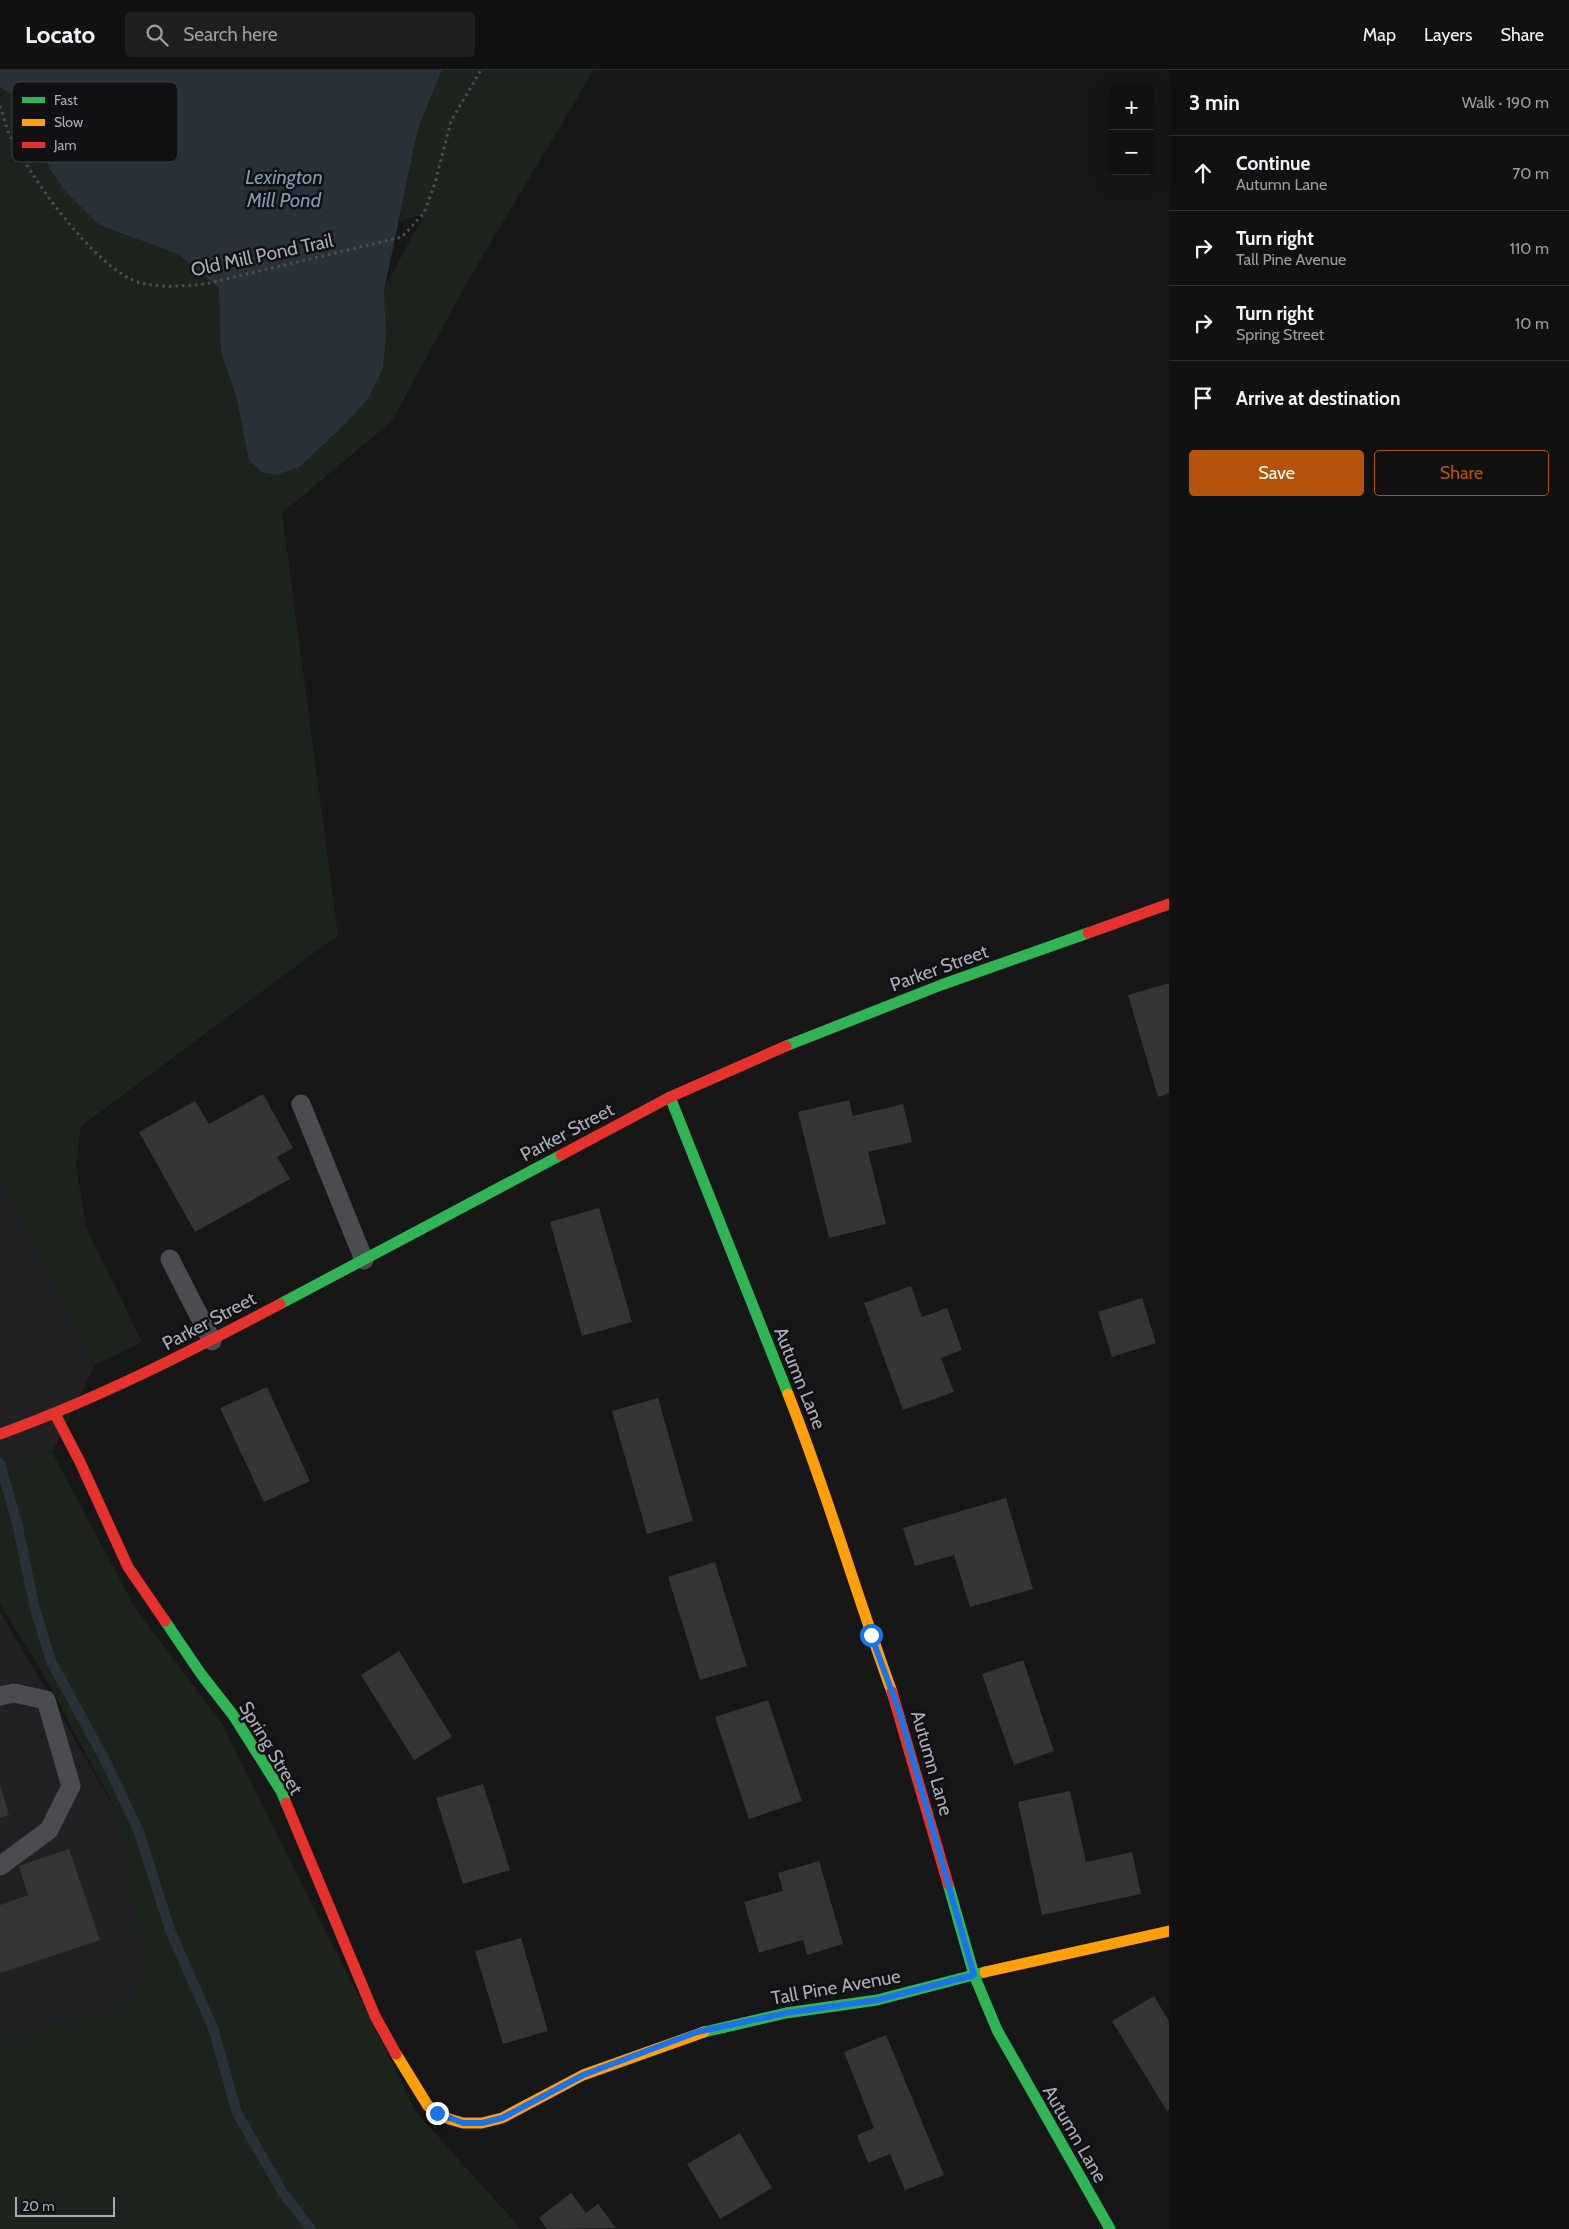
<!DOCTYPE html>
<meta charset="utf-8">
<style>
:root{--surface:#111;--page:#1e1f1f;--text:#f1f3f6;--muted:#9c9d9f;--line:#303131;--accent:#b45309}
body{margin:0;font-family:Cabin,sans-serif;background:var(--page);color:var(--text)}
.controls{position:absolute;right:15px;top:15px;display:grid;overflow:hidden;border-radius:5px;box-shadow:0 5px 20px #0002}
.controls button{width:45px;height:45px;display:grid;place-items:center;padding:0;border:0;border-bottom:1px solid var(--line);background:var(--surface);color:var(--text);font:25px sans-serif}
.scale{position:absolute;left:15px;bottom:12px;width:100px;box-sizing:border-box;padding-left:5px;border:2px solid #a8adb8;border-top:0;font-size:14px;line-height:18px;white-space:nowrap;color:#a8adb8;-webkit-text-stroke:4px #111113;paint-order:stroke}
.stop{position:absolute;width:15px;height:15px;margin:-11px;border:4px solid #1a73e8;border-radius:50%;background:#fff}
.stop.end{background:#1a73e8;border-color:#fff;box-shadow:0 1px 5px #0008}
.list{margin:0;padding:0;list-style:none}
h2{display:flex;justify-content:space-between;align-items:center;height:65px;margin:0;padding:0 20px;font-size:21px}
h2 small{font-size:16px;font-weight:400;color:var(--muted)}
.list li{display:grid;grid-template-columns:32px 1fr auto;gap:15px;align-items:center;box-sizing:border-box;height:75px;padding:0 20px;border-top:1px solid var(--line)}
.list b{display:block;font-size:19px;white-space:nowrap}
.list p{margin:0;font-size:16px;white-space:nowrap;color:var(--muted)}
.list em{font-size:16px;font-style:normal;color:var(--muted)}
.actions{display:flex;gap:10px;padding:15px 20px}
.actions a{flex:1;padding:11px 0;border:1px solid var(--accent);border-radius:5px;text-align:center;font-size:18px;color:var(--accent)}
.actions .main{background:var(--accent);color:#fff}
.icon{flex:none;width:28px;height:28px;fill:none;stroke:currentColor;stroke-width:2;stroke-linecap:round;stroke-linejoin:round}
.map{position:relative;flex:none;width:1169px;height:2159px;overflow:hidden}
header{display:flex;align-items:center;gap:30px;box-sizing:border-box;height:70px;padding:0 25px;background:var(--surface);border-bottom:1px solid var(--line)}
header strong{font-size:24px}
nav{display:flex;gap:28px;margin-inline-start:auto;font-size:18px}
.search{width:350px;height:45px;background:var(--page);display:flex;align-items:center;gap:12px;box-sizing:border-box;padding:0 18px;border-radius:5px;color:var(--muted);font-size:19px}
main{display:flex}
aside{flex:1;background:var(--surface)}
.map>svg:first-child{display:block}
.built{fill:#212123}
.green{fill:#1d241e}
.water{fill:#2a3239}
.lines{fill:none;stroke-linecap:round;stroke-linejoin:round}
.stream{stroke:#2a3239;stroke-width:10}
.building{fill:#353536}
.path{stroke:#4d4e52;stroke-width:3;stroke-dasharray:2.5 4;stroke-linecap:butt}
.lane{stroke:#4b4c50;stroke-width:19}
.fast{stroke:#30b455;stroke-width:11}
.slow{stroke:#ff9f0a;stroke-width:11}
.jam{stroke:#e5322d;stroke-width:11}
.route{stroke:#1a73e8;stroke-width:6}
.labels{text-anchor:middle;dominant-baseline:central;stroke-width:5;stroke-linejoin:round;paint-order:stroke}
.street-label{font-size:19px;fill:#a8adb8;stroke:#111113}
.water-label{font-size:20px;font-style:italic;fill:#7f9bb3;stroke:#111113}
.key{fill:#111113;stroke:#3e4045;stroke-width:1}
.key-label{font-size:14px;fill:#a8adb8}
</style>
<header>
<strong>Locato</strong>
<div class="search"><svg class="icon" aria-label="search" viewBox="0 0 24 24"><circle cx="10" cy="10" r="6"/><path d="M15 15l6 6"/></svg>Search here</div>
<nav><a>Map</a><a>Layers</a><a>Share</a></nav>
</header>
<main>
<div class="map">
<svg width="1169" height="2159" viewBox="0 0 1169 2159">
<rect width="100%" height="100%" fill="#171717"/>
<path class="built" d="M0,1105L95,1295L52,1382L0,1402Z
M0,1541L118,1744L144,1904L132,1931L0,1973Z"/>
<path class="green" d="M442,0H594L470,207L392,351L282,443L338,865L81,1056L76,1097L86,1157L142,1272L95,1295L0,1105V17L23,32L38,66L50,100L65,121L99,155L178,184L220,219L221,282L237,329L301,396L346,353L368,329L383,298L386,267L383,221L424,144L399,151L418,58Z
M52,1382L134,1536L223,1655L417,2043L521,2159H0V1973L131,1931L144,1904L118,1744L41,1600L0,1534V1402Z"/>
<path class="water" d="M0,0H442L418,58L384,221L386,267L383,298L368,329L346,353L301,396L277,405L261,402L249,390L237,329L221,282L219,218L178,184L99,155L65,121L50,100L38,66L23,32L0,17Z"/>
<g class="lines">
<path class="stream" d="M0,1393L17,1453L35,1539L51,1591L106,1692L139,1762L170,1860L213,1958L237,2043L283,2123L311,2159"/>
</g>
<path class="building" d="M1169,913V1023L1158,1027L1128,925Z
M263,1024L293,1078L277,1087L290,1109L195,1162L139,1062L195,1031L209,1054Z
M849,1030L853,1046L903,1034L912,1072L868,1082L886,1154L829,1168L798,1042Z
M599,1138L632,1252L582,1266L550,1152Z
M911,1216L922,1247L947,1238L962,1280L941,1288L954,1322L903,1340L864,1233Z
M1142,1228L1156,1273L1112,1287L1098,1242Z
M267,1317L310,1411L264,1432L220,1338Z
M658,1328L693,1451L647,1464L612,1341Z
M1006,1428L1033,1519L970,1537L954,1485L915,1496L903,1458Z
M715,1492L747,1596L700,1610L668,1507Z
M399,1581L452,1667L414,1690L361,1605Z
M1023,1590L1054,1681L1014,1695L982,1604Z
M768,1630L802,1731L749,1749L715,1647Z
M483,1714L510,1800L463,1814L436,1728Z
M0,1715L9,1745L0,1748Z
M1070,1721L1086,1792L1132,1782L1141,1824L1042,1845L1018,1732Z
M69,1779L100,1870L0,1903V1835L28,1825L19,1796Z
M819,1791L843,1874L807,1885L803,1870L759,1883L744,1832L783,1821L778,1803Z
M521,1868L548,1961L503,1974L475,1881Z
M1154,1926L1169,1951V2040L1167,2041L1112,1951Z
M886,1965L944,2105L905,2120L890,2084L868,2093L857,2065L874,2058L844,1982Z
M740,2063L772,2118L720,2149L687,2094Z
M571,2123L586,2143L598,2134L616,2158L547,2159L539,2148Z"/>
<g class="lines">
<path class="path" d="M0,36C3,44 5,53 8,61C26,102 97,202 141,213C161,218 184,216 205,214L402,167L424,143L435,113L451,51L481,0"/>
<path class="lane" d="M301,1034L364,1190
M170,1189L212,1271
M0,1626L14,1623L46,1630L71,1716L49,1760L0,1796"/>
<path class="fast" d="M786,976L941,915L1088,863
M670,1027L788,1324
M280,1234L561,1085
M165,1551L201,1604L233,1645L281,1721L286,1733
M948,1814L974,1905L997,1960L1110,2159
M704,1962L786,1943L877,1930L985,1902"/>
<path class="slow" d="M788,1324C827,1422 856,1524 892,1622
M985,1902L1169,1861
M396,1984L428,2036L449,2049L463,2053H482L502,2048L583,2005L704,1962"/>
<path class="jam" d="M1088,863L1169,834
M561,1085L670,1027L786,976
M55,1344L80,1392L128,1497L165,1551
M0,1364C97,1329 189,1282 280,1234
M892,1622L948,1814
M286,1733L375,1946L396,1984"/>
</g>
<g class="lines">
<path class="route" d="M437,2043L463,2053H482L502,2048L583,2005L697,1962L786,1943L877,1930L974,1905L899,1641L871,1565"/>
</g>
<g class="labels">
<g class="street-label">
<text transform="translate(262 185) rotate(-12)">Old Mill Pond Trail</text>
<text transform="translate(939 898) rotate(-20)">Parker Street</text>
<text transform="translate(567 1062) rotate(-28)">Parker Street</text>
<text transform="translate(209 1251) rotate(-28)">Parker Street</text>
<text transform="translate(800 1308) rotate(68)">Autumn Lane</text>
<text transform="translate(271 1678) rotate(59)">Spring Street</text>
<text transform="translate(932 1693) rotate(74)">Autumn Lane</text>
<text transform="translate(836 1917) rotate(-10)">Tall Pine Avenue</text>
<text transform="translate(1075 2064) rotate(60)">Autumn Lane</text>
</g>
<g class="water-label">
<text x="284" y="107">Lexington<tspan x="284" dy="23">Mill Pond</tspan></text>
</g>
</g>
<rect x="12" y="12" width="166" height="80" rx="8" class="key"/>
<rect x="22" y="27" width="23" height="6" fill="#30b455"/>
<rect x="22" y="49" width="23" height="7" fill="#ff9f0a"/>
<rect x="22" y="72" width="23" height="6" fill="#e5322d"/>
<g class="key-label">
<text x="54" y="35">Fast</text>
<text x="54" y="57">Slow</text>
<text x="54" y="80">Jam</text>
</g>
</svg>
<div class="controls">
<button>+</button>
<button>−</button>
</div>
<div class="scale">20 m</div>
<div class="stop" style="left:871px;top:1565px"></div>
<div class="stop end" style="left:437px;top:2043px"></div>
</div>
<aside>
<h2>3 min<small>Walk · 190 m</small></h2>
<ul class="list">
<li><svg class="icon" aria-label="ahead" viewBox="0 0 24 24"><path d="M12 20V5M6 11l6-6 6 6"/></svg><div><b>Continue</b><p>Autumn Lane</p></div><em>70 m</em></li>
<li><svg class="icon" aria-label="right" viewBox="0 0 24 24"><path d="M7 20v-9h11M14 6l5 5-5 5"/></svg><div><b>Turn right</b><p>Tall Pine Avenue</p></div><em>110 m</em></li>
<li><svg class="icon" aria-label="right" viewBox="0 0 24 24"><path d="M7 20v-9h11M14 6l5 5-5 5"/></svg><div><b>Turn right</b><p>Spring Street</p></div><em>10 m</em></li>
<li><svg class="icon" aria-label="arrive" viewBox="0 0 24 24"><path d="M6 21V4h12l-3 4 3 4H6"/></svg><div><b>Arrive at destination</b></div></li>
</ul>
<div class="actions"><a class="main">Save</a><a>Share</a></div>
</aside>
</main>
